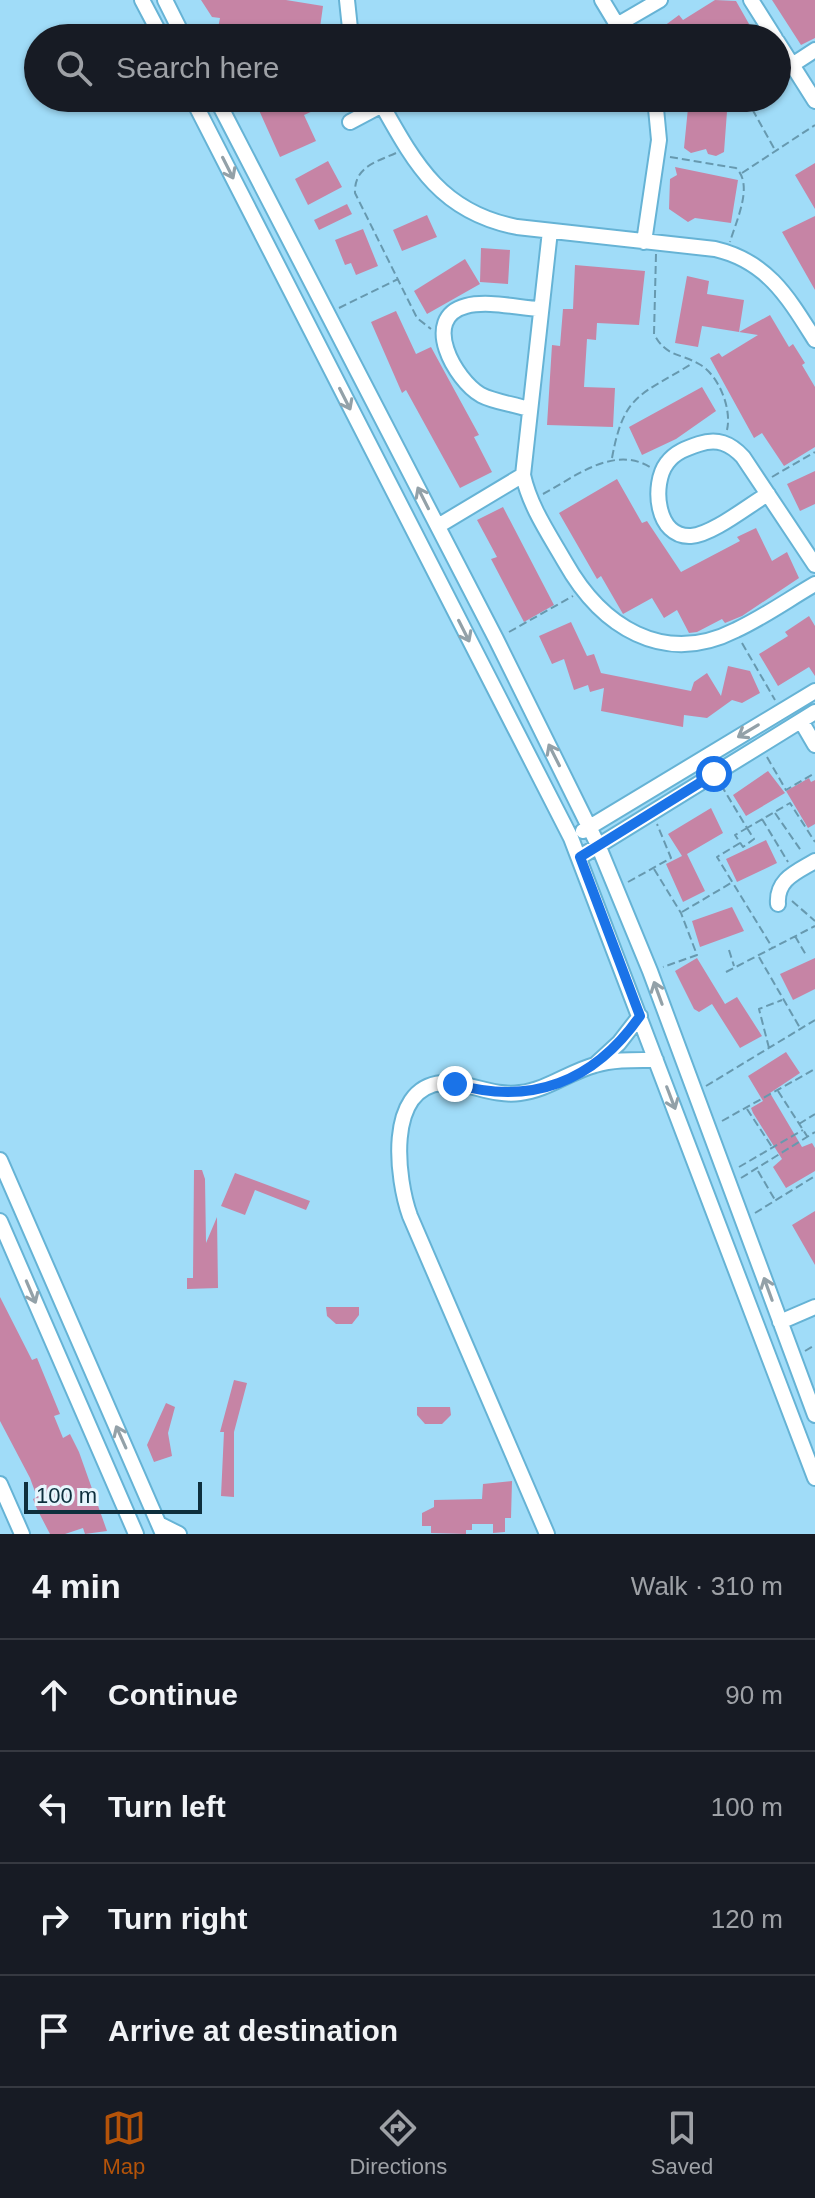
<!DOCTYPE html>
<meta charset="utf-8">
<style>
:root{--surface:#171b24;--page:#242831;--text:#f1f3f6;--muted:#9ea1a6;--line:#363941;--accent:#b45309}
body{margin:0;font-family:Arial,sans-serif;background:var(--page);color:var(--text)}
.scale{position:absolute;left:24px;bottom:20px;width:178px;box-sizing:border-box;padding-left:8px;border:4px solid #0e2f3d;border-top:0;font-size:22px;line-height:28px;white-space:nowrap;color:#0e2f3d;-webkit-text-stroke:6px #e7f6fd;paint-order:stroke}
.stop{position:absolute;width:24px;height:24px;margin:-18px;border:6px solid #1a73e8;border-radius:50%;background:#fff}
.stop.end{background:#1a73e8;border-color:#fff;box-shadow:0 2px 8px #0008}
.list{margin:0;padding:0;list-style:none}
h2{display:flex;justify-content:space-between;align-items:center;height:104px;margin:0;padding:0 32px;font-size:34px}
h2 small{font-size:26px;font-weight:400;color:var(--muted)}
.list li{display:grid;grid-template-columns:52px 1fr auto;gap:24px;align-items:center;box-sizing:border-box;height:112px;padding:0 32px;border-top:2px solid var(--line)}
.list b{display:block;font-size:30px;white-space:nowrap}
.list em{font-size:26px;font-style:normal;color:var(--muted)}
.icon{flex:none;width:44px;height:44px;fill:none;stroke:currentColor;stroke-width:2;stroke-linecap:round;stroke-linejoin:round}
.map{position:relative;flex:none;width:815px;height:1534px;overflow:hidden}
.search{position:absolute;background:var(--surface);box-shadow:0 2px 6px #0004;left:24px;right:24px;top:24px;height:88px;display:flex;align-items:center;gap:20px;box-sizing:border-box;padding:0 28px;border-radius:44px;color:var(--muted);font-size:30px}
.sheet{height:552px;background:var(--surface)}
nav{display:flex;justify-content:space-around;align-items:center;box-sizing:border-box;height:112px;border-top:2px solid var(--line);background:var(--surface);font-size:22px;color:var(--muted)}
nav a{display:grid;justify-items:center;gap:4px}
nav .on{color:var(--accent)}
.map>svg:first-child{display:block}
.building{fill:#c684a5}
.lines{fill:none;stroke-linecap:round;stroke-linejoin:round}
.minor-casing{stroke:#66b3d5;stroke-width:18}
.path{stroke:#6799af;stroke-width:2;stroke-dasharray:8 4;stroke-linecap:butt}
.minor{stroke:#fff;stroke-width:14}
.oneway{stroke:#93a1a8}
.route{stroke:#1a73e8;stroke-width:10}
</style>
<div class="map">
<svg width="815" height="1534" viewBox="0 0 815 1534">
<rect width="100%" height="100%" fill="#a0dcf8"/>
<path class="building" d="M201,0H286L323,6L319,35L272,28L271,35L249,34L218,28L220,18L212,17Z
M715,0L736,1L757,38H659L660,29L679,15L683,20Z
M772,0H815V38L801,45Z
M258,98H342L304,115L316,141L280,157L258,108L262,106Z
M689,98H728L724,152L716,156L708,154L706,149L691,153L684,148Z
M328,161L342,187L308,205L295,179Z
M815,163V209L795,175Z
M675,167L738,180L731,223L695,218L688,222L669,209L670,179L677,175Z
M347,204L352,214L319,230L314,220Z
M427,215L437,237L402,251L393,230Z
M815,216V290L782,232Z
M363,229L378,266L356,275L351,263L345,265L335,240Z
M481,248L510,250L508,284L480,282Z
M465,259L480,284L427,314L414,291Z
M575,265L645,271L639,325L597,323L596,340L587,339L584,387L615,388L613,427L547,425L552,345L560,346L563,309H573Z
M687,276L709,281L707,294L744,300L739,332L702,326L698,347L675,343Z
M396,311L416,354L431,347L479,435L474,437L492,472L460,488L406,390L402,393L371,322Z
M770,315L789,347L793,344L805,363L802,365L815,387V447L784,466L762,433L754,438L710,358L719,353L722,357L758,335L739,332Z
M702,387L716,411L676,439L642,455L629,427Z
M815,471V504L800,511L787,484Z
M617,479L642,523L647,521L681,572L740,541L737,537L756,528L772,561L787,552L799,578L742,616L725,623L722,619L697,632L689,633L677,610L664,618L652,598L623,614L601,576L597,579L559,513Z
M503,507L554,605L524,622L491,559L497,557L477,520Z
M809,616L815,626V676L809,667L778,686L759,654L788,636L785,632Z
M571,622L587,656L594,654L601,673L691,691L694,682L707,673L721,696L728,666L750,671L760,693L742,703L732,700L707,718L684,715L683,727L601,711L604,688L590,692L588,685L574,690L564,659L552,664L539,636Z
M768,771L785,793L746,816L733,795Z
M809,778L811,782L815,780V824L808,828L786,791Z
M711,808L723,833L687,854L705,891L683,902L666,864L682,856L668,834Z
M766,840L777,863L737,882L726,859Z
M732,907L744,931L700,947L692,921Z
M697,958L725,1004L737,997L762,1036L740,1048L712,1004L699,1012L694,1009L675,971Z
M815,958V989L793,1000L780,974Z
M786,1052L800,1073L770,1093L802,1147L812,1143L815,1148V1171L786,1188L773,1167L782,1159L753,1113L751,1108L763,1101L748,1076Z
M194,1170H202L205,1179L206,1243L217,1217L218,1288L187,1289V1278H193Z
M235,1173L310,1201L306,1210L255,1190L245,1215L221,1206Z
M815,1211V1265L792,1225Z
M0,1297L32,1360L37,1358L60,1414L54,1416L63,1438L70,1434L79,1452L107,1531L85,1534L83,1528L65,1534H50L37,1509L33,1499L37,1497L30,1478L0,1421Z
M326,1307H359V1315L352,1324H336L327,1316Z
M234,1380L247,1383L234,1432V1497L221,1496L224,1432H220Z
M166,1403L175,1407L168,1433L172,1456L154,1462L147,1445Z
M417,1407H450L451,1415L442,1424H425L417,1415Z
M512,1481L511,1518H505V1532L493,1533V1524H472V1530H466V1534L431,1533V1526H422V1513L434,1507V1500L482,1499L483,1484Z"/>
<g class="lines">
<g class="minor-casing">
<path id="minor" d="M142,0L162,38
M165,0L184,38
M347,0L351,38
M602,0L625,38
M751,0L775,38
M617,25L660,0
M777,41L815,101
M792,65L815,50
M192,98L571,838L815,1478
M216,98L496,639L598,845L650,971L815,1415
M378,98C414,162 439,212 517,227L715,249C767,261 788,297 815,340
M350,122L382,105
M550,231L523,475C530,507 549,534 565,562C601,626 663,667 736,630C764,617 789,599 815,584
M644,242L659,140L655,98
M528,409C514,404 494,402 481,395C455,380 420,318 466,306C488,300 518,308 541,309
M768,494C749,505 712,535 691,536C656,538 651,484 667,463C675,452 687,448 699,444C717,438 730,443 743,457L815,565
M438,526L523,475
M801,721L815,745
M583,831L815,691
M580,857L815,712
M778,904C776,879 797,872 815,861
M595,1065L619,1043L640,1016
M0,1160L163,1534
M0,1221L136,1534
M780,1322L815,1307
M0,1484L22,1534
M159,1524L179,1534
M547,1534L410,1216C397,1180 385,1088 442,1083C468,1081 492,1097 520,1093C547,1090 569,1072 595,1065C614,1059 636,1060 656,1060"/>
</g>
<path class="path" d="M750,98L751,107L775,150
M396,153C376,162 354,167 355,193L417,318L431,329
M670,157L736,168C754,185 736,221 730,242
M742,173L815,125
M656,254L654,334C666,357 680,353 699,364C719,375 732,409 727,430
M339,308L398,279
M612,458C624,393 640,396 693,363
M772,477L815,452
M543,494C575,477 613,445 650,467
M509,632L573,596
M742,643L775,700
M767,757L786,790L815,773
M721,785L747,828L790,803L815,842
M775,813L802,852
M762,819L788,862
M747,828L754,839L743,847L735,835Z
M740,843L717,857L772,947
M654,869L681,913L697,955L663,967
M628,882L671,858L657,824
M792,901L815,921
M682,912L731,883
M795,936L806,955
M729,950L734,966
M759,957L800,1028
M726,972L815,926
M769,1048L759,1009L782,1000
M706,1086L815,1020
M778,1091L807,1136
M747,1109L772,1147
M722,1121L815,1069
M799,1124L815,1114
M739,1167L803,1130
M758,1171L775,1200
M741,1178L815,1132
M755,1213L815,1176
M805,1351L815,1345"/>
<use href="#minor" class="minor"/>
</g>
<defs><path id="oneway-shaft" d="M-6 0H5M1.5-3L5.5 0L1.5 3" fill="none" stroke-width="1.6" stroke-linecap="round" stroke-linejoin="round" transform="scale(2)"/></defs>
<g class="oneway">
<use href="#oneway-shaft" transform="translate(228 168) rotate(63)"/>
<use href="#oneway-shaft" transform="translate(345 399) rotate(63)"/>
<use href="#oneway-shaft" transform="translate(423 498) rotate(-117)"/>
<use href="#oneway-shaft" transform="translate(464 631) rotate(63)"/>
<use href="#oneway-shaft" transform="translate(748 731) rotate(149)"/>
<use href="#oneway-shaft" transform="translate(554 755) rotate(-117)"/>
<use href="#oneway-shaft" transform="translate(658 993) rotate(-110)"/>
<use href="#oneway-shaft" transform="translate(671 1098) rotate(69)"/>
<use href="#oneway-shaft" transform="translate(768 1289) rotate(-110)"/>
<use href="#oneway-shaft" transform="translate(31 1292) rotate(67)"/>
<use href="#oneway-shaft" transform="translate(121 1437) rotate(-114)"/>
</g>
<g class="lines">
<path class="route" d="M455,1084C531,1106 594,1082 640,1016L580,857L714,774"/>
</g>
</svg>
<div class="scale">100 m</div>
<div class="stop" style="left:714px;top:774px"></div>
<div class="stop end" style="left:455px;top:1084px"></div>
<div class="search"><svg class="icon" aria-label="search" viewBox="0 0 24 24"><circle cx="10" cy="10" r="6"/><path d="M15 15l6 6"/></svg>Search here</div>
</div>
<section class="sheet">
<h2>4 min<small>Walk · 310 m</small></h2>
<ul class="list">
<li><svg class="icon" aria-label="ahead" viewBox="0 0 24 24"><path d="M12 20V5M6 11l6-6 6 6"/></svg><div><b>Continue</b></div><em>90 m</em></li>
<li><svg class="icon" aria-label="left" viewBox="0 0 24 24"><path d="M17 20v-9H6M10 6l-5 5 5 5"/></svg><div><b>Turn left</b></div><em>100 m</em></li>
<li><svg class="icon" aria-label="right" viewBox="0 0 24 24"><path d="M7 20v-9h11M14 6l5 5-5 5"/></svg><div><b>Turn right</b></div><em>120 m</em></li>
<li><svg class="icon" aria-label="arrive" viewBox="0 0 24 24"><path d="M6 21V4h12l-3 4 3 4H6"/></svg><div><b>Arrive at destination</b></div></li>
</ul>
</section>
<nav>
<a class="on"><svg class="icon" aria-label="map" viewBox="0 0 24 24"><path d="M3 6l6-2 6 2 6-2v14l-6 2-6-2-6 2zM9 4v14M15 6v14"/></svg>Map</a>
<a><svg class="icon" aria-label="directions" viewBox="0 0 24 24"><path d="M12 3l9 9-9 9-9-9zM9 14v-3h6M13 9l2 2-2 2"/></svg>Directions</a>
<a><svg class="icon" aria-label="saved" viewBox="0 0 24 24"><path d="M7 4h10v16l-5-4-5 4z"/></svg>Saved</a>
</nav>
